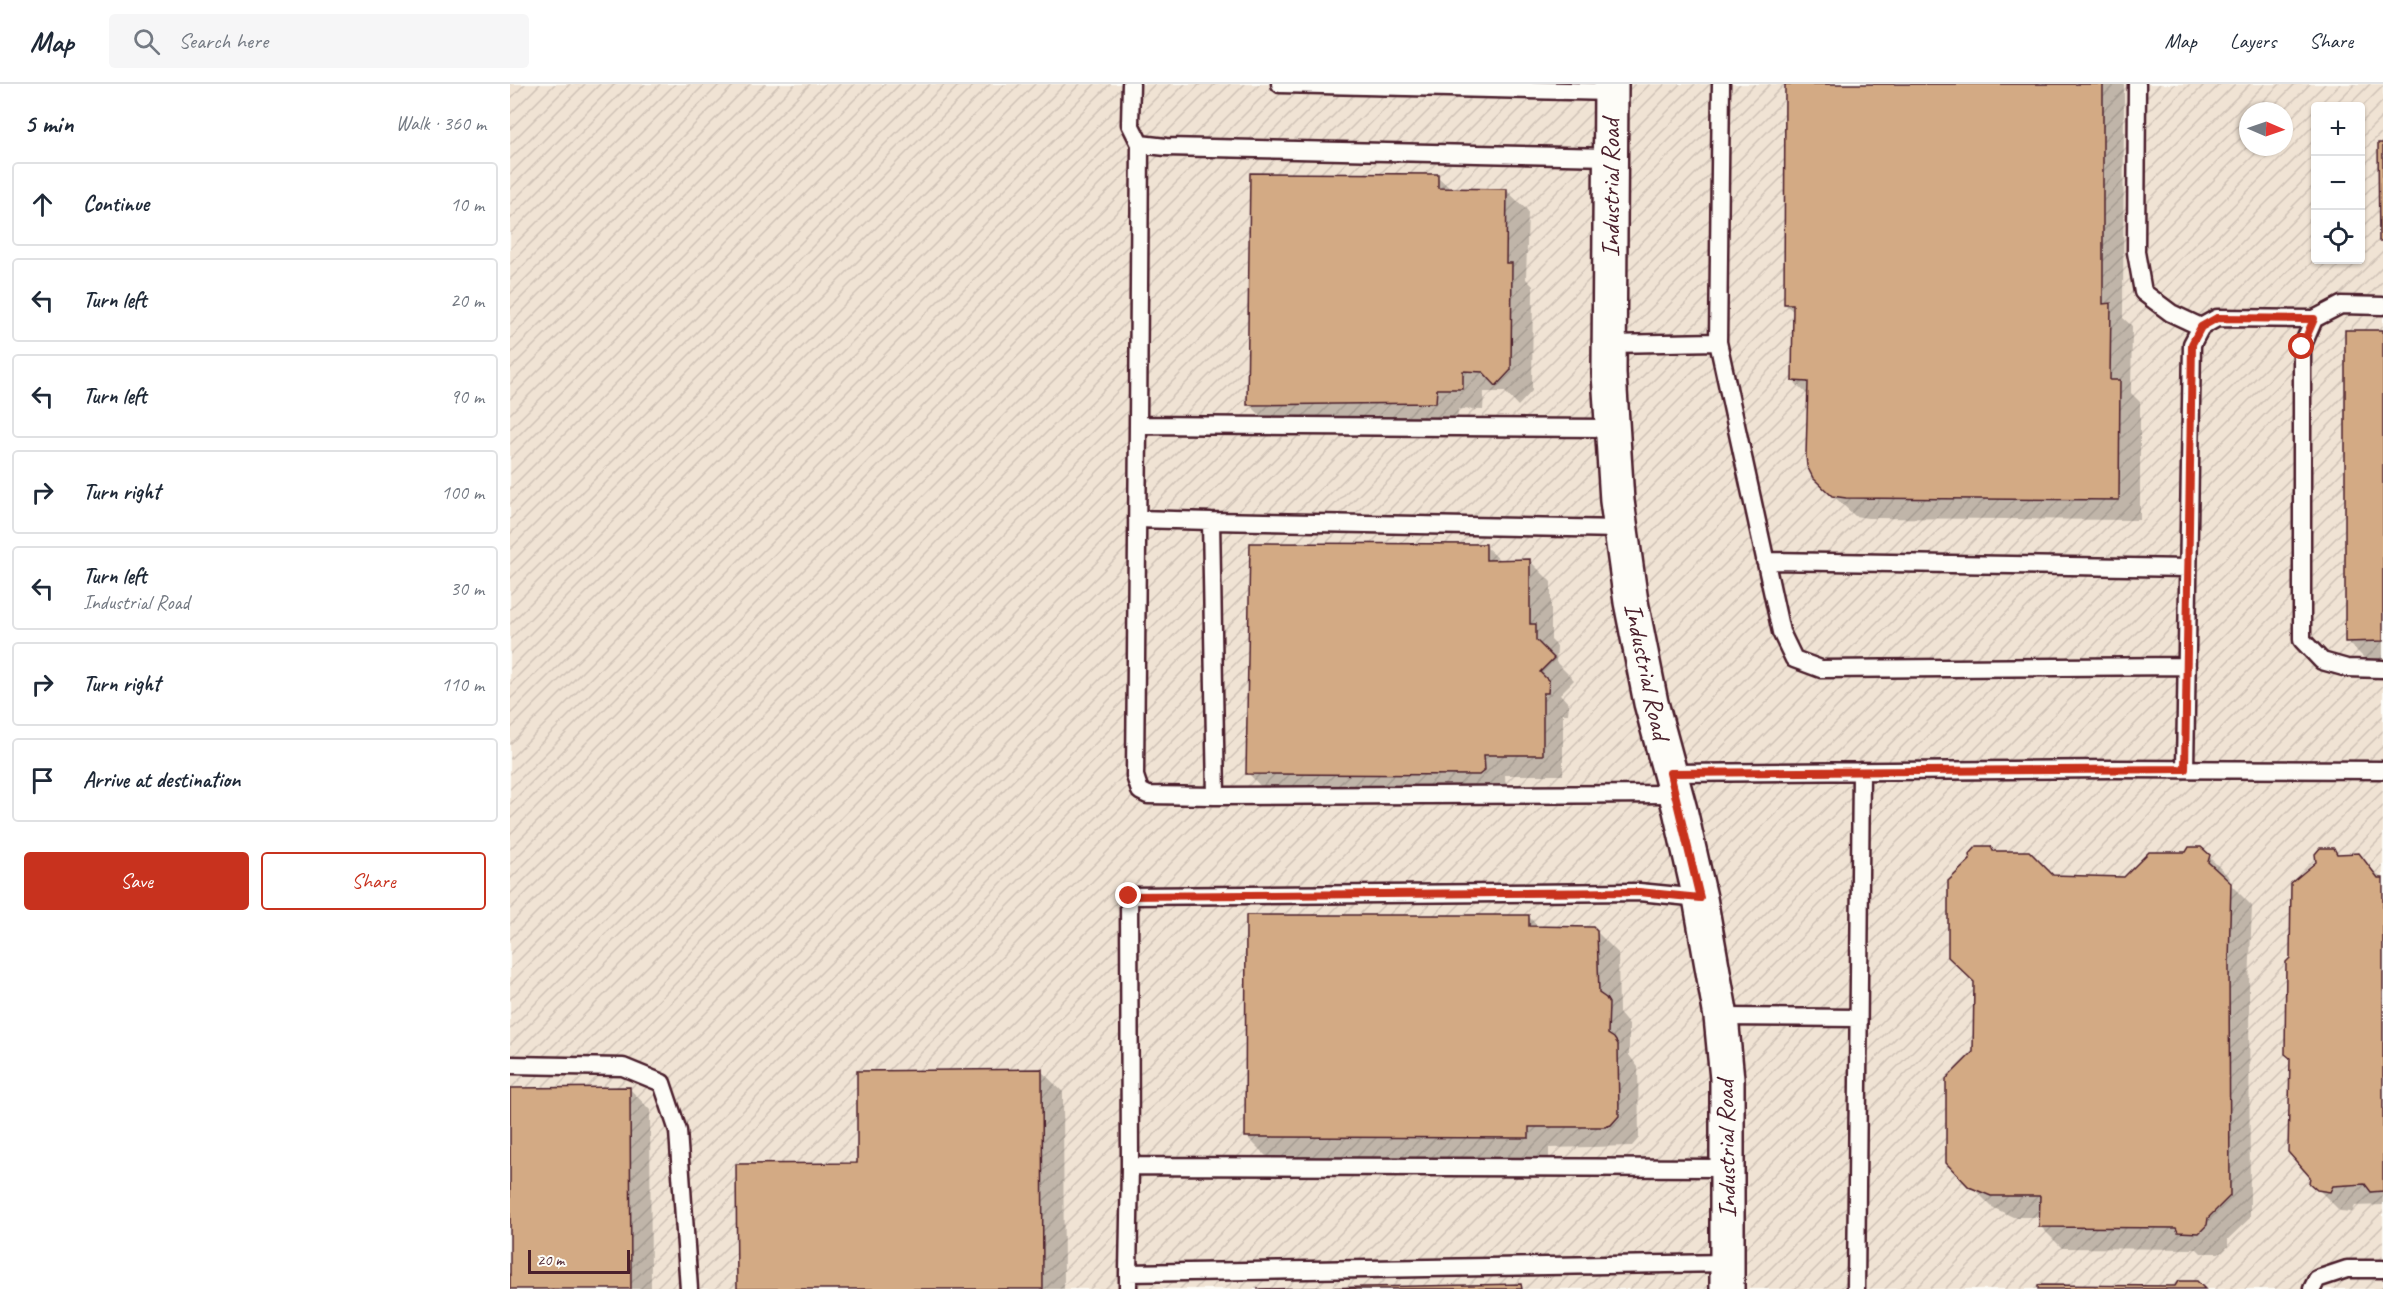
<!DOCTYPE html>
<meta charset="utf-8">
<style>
:root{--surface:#fff;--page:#f6f6f7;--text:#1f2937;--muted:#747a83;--line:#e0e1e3;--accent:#c8321e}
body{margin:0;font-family:Caveat,sans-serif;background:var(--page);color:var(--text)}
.controls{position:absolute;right:18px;top:18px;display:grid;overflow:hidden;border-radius:6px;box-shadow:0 2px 4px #0004}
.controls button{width:54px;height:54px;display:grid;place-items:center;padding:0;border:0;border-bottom:2px solid var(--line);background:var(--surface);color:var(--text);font:30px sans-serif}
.compass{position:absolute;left:1729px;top:18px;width:54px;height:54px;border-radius:50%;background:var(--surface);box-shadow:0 2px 4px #0004;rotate:92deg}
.scale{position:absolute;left:18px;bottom:15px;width:102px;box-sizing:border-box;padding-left:6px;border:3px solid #4a1f2b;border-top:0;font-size:16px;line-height:21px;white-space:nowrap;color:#4a1f2b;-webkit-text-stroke:4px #fdfcf7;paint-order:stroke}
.stop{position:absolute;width:18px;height:18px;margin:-14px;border:4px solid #c8321e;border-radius:50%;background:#fff}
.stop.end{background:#c8321e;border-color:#fff;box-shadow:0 2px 6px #0008}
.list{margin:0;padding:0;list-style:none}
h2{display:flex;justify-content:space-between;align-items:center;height:78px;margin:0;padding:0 24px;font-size:26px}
h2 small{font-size:20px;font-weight:400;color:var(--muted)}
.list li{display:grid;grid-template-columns:39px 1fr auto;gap:18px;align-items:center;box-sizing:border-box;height:84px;margin:0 12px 12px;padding:0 12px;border:2px solid var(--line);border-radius:6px}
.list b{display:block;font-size:22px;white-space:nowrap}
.list p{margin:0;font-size:20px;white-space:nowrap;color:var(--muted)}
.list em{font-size:20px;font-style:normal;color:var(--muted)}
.actions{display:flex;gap:12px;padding:18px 24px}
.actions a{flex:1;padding:14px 0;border:2px solid var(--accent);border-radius:6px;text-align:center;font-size:21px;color:var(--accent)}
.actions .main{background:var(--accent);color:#fff}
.icon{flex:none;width:33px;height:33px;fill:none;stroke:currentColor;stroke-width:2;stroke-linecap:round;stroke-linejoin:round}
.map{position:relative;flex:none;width:1873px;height:1205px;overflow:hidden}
header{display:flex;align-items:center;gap:36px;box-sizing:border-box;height:84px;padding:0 30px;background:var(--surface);border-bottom:2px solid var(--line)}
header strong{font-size:28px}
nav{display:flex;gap:33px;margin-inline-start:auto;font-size:21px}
.search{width:420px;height:54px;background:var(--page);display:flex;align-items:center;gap:15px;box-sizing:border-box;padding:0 21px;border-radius:6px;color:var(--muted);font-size:22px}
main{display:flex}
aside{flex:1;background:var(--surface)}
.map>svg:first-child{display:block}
.industrial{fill:url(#industrial-furrows);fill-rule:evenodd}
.shadow{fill:#0003}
.building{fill:#d3aa84;stroke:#4a1f2b;stroke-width:1.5}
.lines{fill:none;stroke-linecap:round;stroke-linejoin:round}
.lane-casing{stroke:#4a1f2b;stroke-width:21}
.street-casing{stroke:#4a1f2b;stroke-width:38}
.lane{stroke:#fdfcf7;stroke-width:16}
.street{stroke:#fdfcf7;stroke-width:33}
.route{stroke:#c8321e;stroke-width:8}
.labels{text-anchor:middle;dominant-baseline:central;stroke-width:6;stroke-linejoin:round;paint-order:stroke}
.street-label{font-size:26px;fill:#4a1f2b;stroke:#fdfcf7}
</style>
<header>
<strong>Map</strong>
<div class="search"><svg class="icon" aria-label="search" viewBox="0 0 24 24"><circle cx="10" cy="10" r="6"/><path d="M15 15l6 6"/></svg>Search here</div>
<nav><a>Map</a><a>Layers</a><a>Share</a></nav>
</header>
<main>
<aside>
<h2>5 min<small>Walk · 360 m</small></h2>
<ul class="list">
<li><svg class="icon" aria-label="ahead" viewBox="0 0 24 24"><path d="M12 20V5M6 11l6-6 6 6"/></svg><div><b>Continue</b></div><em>10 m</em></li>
<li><svg class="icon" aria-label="left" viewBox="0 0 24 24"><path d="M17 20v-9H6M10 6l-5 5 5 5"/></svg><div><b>Turn left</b></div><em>20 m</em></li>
<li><svg class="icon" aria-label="left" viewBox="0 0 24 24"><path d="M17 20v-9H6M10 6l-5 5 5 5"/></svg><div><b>Turn left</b></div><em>90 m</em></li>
<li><svg class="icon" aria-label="right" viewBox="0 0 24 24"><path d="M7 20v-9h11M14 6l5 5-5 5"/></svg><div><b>Turn right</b></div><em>100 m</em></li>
<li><svg class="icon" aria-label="left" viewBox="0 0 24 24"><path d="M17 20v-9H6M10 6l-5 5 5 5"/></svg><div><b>Turn left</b><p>Industrial Road</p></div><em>30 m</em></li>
<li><svg class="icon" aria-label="right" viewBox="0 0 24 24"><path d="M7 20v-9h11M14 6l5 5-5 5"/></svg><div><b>Turn right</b></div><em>110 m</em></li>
<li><svg class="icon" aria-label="arrive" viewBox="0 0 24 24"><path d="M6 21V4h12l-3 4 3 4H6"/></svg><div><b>Arrive at destination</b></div></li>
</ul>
<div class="actions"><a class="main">Save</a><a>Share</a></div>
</aside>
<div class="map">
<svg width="1873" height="1205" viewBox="0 0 1873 1205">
<defs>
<pattern id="industrial-furrows" width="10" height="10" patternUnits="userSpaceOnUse" patternTransform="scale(1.5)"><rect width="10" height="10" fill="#f0e3d4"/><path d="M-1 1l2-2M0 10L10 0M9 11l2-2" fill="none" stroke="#cfc2b6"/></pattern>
</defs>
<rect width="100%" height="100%" fill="#fdfcf7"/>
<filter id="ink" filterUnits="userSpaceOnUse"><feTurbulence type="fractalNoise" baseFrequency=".0167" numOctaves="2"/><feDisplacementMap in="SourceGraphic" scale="12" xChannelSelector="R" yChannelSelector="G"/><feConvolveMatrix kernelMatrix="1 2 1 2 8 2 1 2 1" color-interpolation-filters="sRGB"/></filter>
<g filter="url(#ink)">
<path class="industrial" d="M0,0H1873V1205H0ZM1806,22H1850V176H1806ZM1738,27H1774V63H1738Z"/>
<path class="shadow" d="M1277,0H1614L1613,234L1622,242L1621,309L1630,318V436L1358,434L1345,432L1304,394L1299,312L1283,297L1285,229L1275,220Z
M927,92L942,106H996L1018,127L1016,195L1023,202L1022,307L1008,322L995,308H974L973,326L948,325L947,340L760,341L739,320Z
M1873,247V578H1858L1837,557Z
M975,462L991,477H1020L1041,498V556L1047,562L1046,578L1064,596L1050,610L1059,620L1058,630H1053V691H995L996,708L759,711L738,689Z
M1480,764L1485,769L1543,793L1615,794L1690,764L1720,794L1719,799L1742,822L1739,901L1740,1134L1718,1155V1162L1711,1169H1691L1687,1165L1552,1164L1530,1142L1531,1133H1503L1482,1123L1437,1078L1464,969Z
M1823,765L1830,771H1848L1873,796V1121L1845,1122L1842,1128L1830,1127L1801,1098L1781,875Z
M1019,833L1029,843L1087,848L1108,869L1109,929L1119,941V971L1128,983L1129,1054L1122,1062L1039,1064V1074H758L737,1053Z
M531,987L553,1008L554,1205H229L349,1081Z
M119,1004L140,1026L141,1205H0V1006Z"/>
<path class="building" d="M1275,0H1593V220L1601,219L1600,296H1610L1609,416L1336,414L1322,412L1303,394L1297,382L1296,372L1298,298L1282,297L1283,220H1274Z
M1868,59H1873V157H1869Z
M740,89L928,90V104L997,105L996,179H1002L1001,286L986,302L973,288L953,287V305H927L926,319L737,321Z
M1835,246H1873V557L1835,558Z
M740,459L976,460V476L1020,475V540H1026V556L1044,574L1030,588L1039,597L1038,609H1033V671H974L975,686L969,691L736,690Z
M1467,762H1481L1483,767H1519L1543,791L1614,793L1639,768H1676L1679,763H1691L1700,771L1698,778L1721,799L1719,879L1720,1112L1698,1134L1697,1141L1689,1149L1668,1148L1666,1144L1529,1143L1530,1112H1481L1459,1103L1436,1079V995L1463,968L1464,898L1438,873V797L1460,776L1459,771Z
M1810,764H1824L1827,770L1849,769L1868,794H1873V1107L1861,1108L1855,1100L1823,1102L1820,1108L1807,1106L1799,1099L1800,1093L1778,1068L1780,974L1775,970L1776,878L1780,874L1781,799L1806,778L1805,770Z
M736,831H1019V842L1083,843L1087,847L1089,909L1096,914L1099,919L1098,950L1104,954L1108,960L1109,1032L1101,1041L1095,1043H1019V1054L735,1053Z
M532,985L533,1205H227L226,1080L347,1079V987Z
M120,1003L121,1205H0V1004Z
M1668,1197H1687L1695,1205H1528V1201L1665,1202Z
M1011,1200L1012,1205H747Z"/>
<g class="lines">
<g class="lane-casing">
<path id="lane" d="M621,0L620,40L630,60L656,63L1100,73
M770,0L1101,8
M1211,0L1208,258L1271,548L1284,575L1311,585L1677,582
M1627,0L1626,168L1633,208L1661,229L1691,243
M630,60L628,341L1102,344
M1873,222L1831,221L1804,235L1792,263V556L1812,577L1837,584L1873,585
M1099,260L1208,258
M628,341L625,692L630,707L638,711L706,712
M627,435L701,437
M1111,445L701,437L706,712L1165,710
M1255,477L1678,484
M1675,685L1682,260L1691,243L1707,234L1804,235
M1160,689L1601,685L1873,686
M1190,814L1129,808L619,812L620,1082L1217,1084
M1211,933L1348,934
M0,981L113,983L152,999L168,1047L179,1205
M620,1082L618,1189L1217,1179
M618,1189V1205
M1346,1205L1351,687
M1802,1205L1807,1195L1837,1185H1873"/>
</g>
<g class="street-casing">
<path id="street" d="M1101,0L1099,290L1107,417L1121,518L1141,619L1170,726L1190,814L1211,933L1217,995V1205"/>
</g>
<use href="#lane" class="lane"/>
<use href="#street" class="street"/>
</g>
</g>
<g class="lines" filter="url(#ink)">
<path class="route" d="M619,812L1129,808L1190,814L1160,689L1675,685L1682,260L1691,243L1707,234L1804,235L1792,263"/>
</g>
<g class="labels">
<g class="street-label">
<text transform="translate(1100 104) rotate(-90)">Industrial Road</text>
<text transform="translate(1137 587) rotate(78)">Industrial Road</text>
<text transform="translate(1216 1065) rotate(-91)">Industrial Road</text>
</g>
</g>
</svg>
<div class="controls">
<button>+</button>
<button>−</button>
<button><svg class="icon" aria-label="locate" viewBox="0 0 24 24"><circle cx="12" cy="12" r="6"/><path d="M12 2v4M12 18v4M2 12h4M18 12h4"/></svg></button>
</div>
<svg class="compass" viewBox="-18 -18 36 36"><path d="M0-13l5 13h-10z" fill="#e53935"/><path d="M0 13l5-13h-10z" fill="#747a83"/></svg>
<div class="scale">20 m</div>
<div class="stop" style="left:1792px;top:263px"></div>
<div class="stop end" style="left:619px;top:812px"></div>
</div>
</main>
